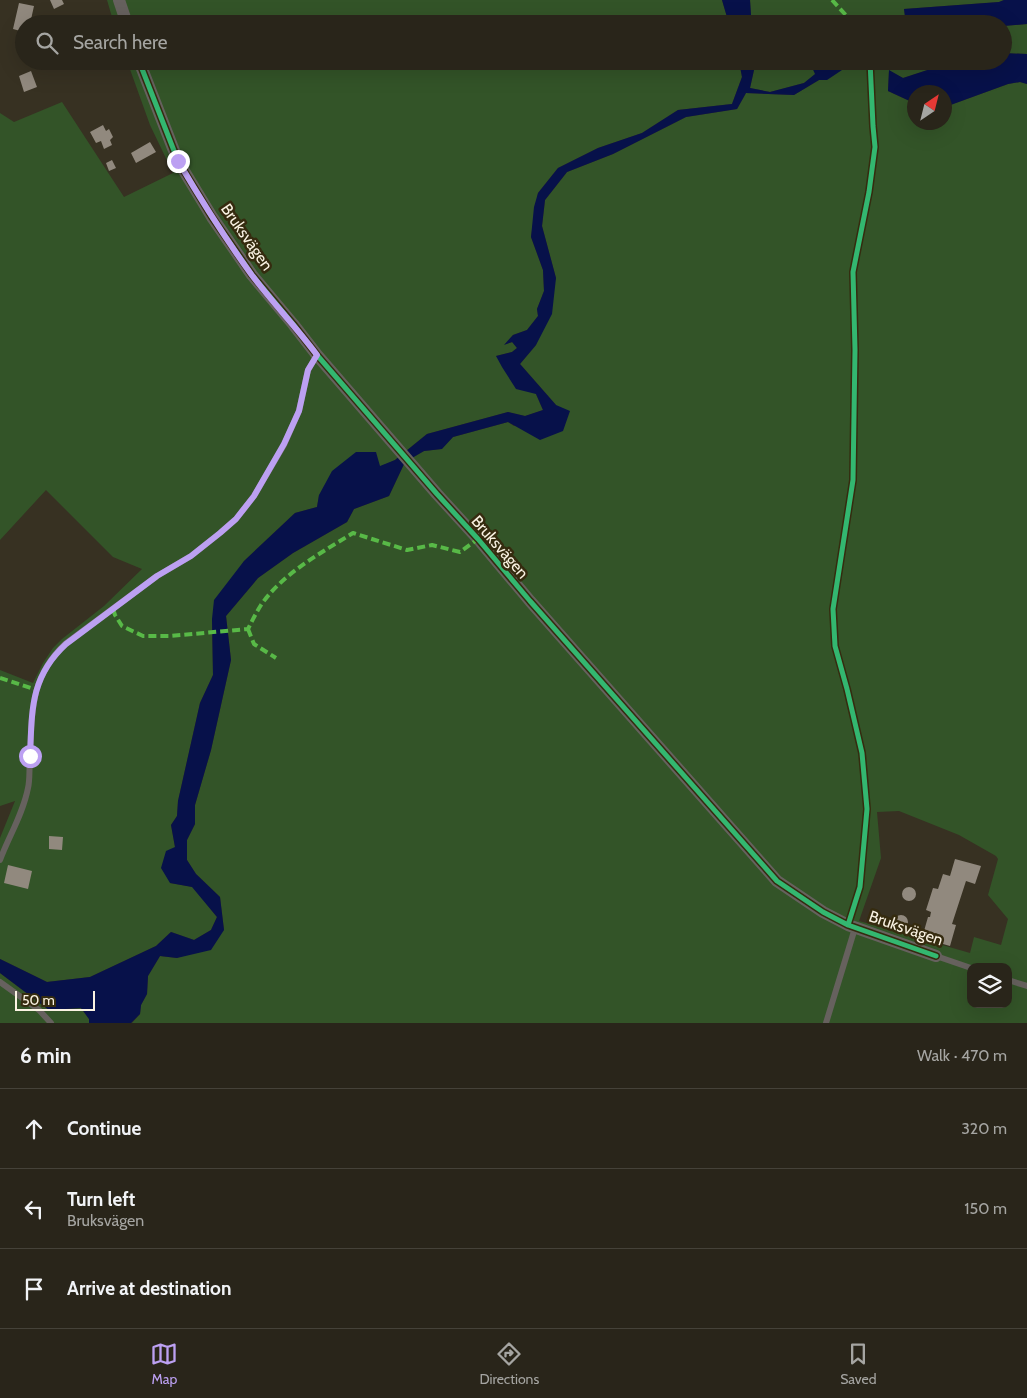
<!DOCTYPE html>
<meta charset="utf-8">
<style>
:root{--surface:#29251a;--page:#312d23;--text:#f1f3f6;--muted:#a5a5a2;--line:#454239;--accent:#bca0f2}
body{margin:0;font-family:Cabin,sans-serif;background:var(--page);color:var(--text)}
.controls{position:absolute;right:15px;bottom:15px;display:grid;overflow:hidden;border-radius:10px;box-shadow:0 5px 20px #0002}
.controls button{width:45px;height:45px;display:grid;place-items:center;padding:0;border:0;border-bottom:1px solid var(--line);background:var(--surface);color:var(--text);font:25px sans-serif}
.compass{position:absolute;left:907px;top:85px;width:45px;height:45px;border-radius:50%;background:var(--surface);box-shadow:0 5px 20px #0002;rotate:35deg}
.scale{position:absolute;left:15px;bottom:12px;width:80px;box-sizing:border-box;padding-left:5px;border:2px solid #faf3e3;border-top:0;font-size:14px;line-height:18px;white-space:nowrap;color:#faf3e3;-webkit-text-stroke:4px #352b0f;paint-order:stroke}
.stop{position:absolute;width:15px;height:15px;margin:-11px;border:4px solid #bca0f2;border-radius:50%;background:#fff}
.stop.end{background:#bca0f2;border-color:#fff;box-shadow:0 1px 5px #0008}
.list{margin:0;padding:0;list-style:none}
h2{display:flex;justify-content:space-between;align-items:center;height:65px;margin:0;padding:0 20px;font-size:21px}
h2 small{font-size:16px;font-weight:400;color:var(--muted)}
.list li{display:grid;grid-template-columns:32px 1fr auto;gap:15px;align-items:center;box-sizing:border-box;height:80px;padding:0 20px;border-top:1px solid var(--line)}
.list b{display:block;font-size:19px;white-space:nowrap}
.list p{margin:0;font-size:16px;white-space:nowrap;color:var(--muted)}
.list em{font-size:16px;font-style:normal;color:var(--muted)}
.icon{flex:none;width:28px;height:28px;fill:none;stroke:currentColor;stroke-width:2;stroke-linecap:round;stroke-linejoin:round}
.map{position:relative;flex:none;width:1027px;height:1023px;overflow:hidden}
.search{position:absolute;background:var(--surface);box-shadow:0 5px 20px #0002;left:15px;right:15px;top:15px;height:55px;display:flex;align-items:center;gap:12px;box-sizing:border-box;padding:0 18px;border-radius:28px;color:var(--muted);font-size:19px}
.sheet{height:305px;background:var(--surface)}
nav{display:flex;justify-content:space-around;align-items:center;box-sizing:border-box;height:70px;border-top:1px solid var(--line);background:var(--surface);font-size:14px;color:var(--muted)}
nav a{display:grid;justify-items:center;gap:2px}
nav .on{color:var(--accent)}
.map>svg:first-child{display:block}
.green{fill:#335428;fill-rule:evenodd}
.water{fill:#07114a}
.building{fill:#91897e}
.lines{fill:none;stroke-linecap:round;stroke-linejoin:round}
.lane{stroke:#66615e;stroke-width:6}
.street{stroke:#66615e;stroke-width:12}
.quiet{stroke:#58b947;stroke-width:4;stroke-dasharray:8 4;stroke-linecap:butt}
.cycleway-casing{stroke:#352b0f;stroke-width:8}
.cycleway{stroke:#33b770;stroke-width:5}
.route{stroke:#bca0f2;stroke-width:6}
.labels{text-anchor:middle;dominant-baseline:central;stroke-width:5;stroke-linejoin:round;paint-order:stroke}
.street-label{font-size:16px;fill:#faf3e3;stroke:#352b0f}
</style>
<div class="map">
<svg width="1027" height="1023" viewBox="0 0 1027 1023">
<rect width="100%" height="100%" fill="#373122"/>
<path class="green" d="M107,0H722L729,24H114Z
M750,0H1004L999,2L904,9L906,24H754L751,15Z
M1027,24V54L1003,53V26Z
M127,61H739L742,77L732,104L678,110L642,133L598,148L558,168L538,193L531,237L543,270L544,291L537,309L538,316L527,330L513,335L505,344L513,342L517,348L512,352L496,356L536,394L543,410L525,416L508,412L427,434L395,460L319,495L317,507L295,513L244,561L212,619L213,675L200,703L178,801L177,816L171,825L175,847L170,883L193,887L217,917L211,930L194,940L171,932L156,946L90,977L47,982L0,959V838L15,801L0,806V670L33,683L43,663L53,648L62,639L104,606L142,569L113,557L46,490L0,540V113L14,122L62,102L124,197L173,173L150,125Z
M756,61H809L816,74L804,83L770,92L750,88Z
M844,61H955L903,78L889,71L888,91L914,103V122H944L945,107L1008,84L1020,82L1027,84V1023H132L140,1014L141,1005L147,994L148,976L160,956L177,958L224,930L220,897L196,874L187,860V840L195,824V805L211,750L231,660L226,616L258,578L293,553L347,522L354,509L389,496L405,462L424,451L441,449L453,437L508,422L514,426L556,405L520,364L536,345L556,278L542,226L545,200L567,172L613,154L686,117L737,109L746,93L794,95L819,80L845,68ZM899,811L959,835L996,856L998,859L988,895L1008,919L1001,945L974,937L970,953L859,921L881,858L877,812ZM971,967H1008V1004H971Z
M0,973L49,1010L81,1008L89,1019V1023H0Z"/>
<path class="water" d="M722,0H750L751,15L754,24H729Z
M1004,0H1027V24L1003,26V24H906L904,9L999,2Z
M1003,53L1027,54V84L1020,82L1008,84L945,107L944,92H914V103L888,91L889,70L903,78L955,61H1003Z
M739,61H756L750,88L770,92L804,83L815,74L809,61H844L845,68L827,80H819L794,95L746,93L737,109L686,117L613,154L567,172L545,200L542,226L556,278L552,314L536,345L520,364L556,405L570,411L563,431L540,440L508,422L453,437L442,449L424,451L405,462L389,496L354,509L347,522L293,553L258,578L226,616L231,660L211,750L195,805V824L187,840V860L196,874L220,897L224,930L211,950L177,958L160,956L148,976L147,994L141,1005L140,1014L131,1023H89V1019L81,1008L49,1010L0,973V959L47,982L90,977L156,946L171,932L194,940L211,930L217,917L192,887L170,883L161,868L166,851L175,847L171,825L177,816L178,801L200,703L213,675L212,619L214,600L244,561L295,513L317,507L319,495L332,471L356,452H376L380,466L395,460L427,434L508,412L525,416L543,410L536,394L516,389L502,367L496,356L512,352L517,348L512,342L504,345L513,335L527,330L538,316L537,309L544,291L543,270L531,237L534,207L538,193L558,168L598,148L642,133L678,110L732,104L742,77Z"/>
<path class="building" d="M50,0H62L64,4L54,9Z
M19,3L34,6L30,24H24V32L13,29Z
M92,18L107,20L106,24H91Z
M31,71L37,87L24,92L19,76Z
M103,125L106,131L109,129L113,137L110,140L112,145L104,149L101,141L96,143L90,132Z
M150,142L156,152L136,163L131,153Z
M112,160L116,168L109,171L106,163Z
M49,836L63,837L62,850L49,849Z
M955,859L981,866L975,884L966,881L952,924L956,925L950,946L922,938L928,917H930L931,912L926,910L933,888L938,889L943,874L950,876Z
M8,865L32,871L28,889L4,883Z
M902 894a7 7 0 1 1 14 0a7 7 0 1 1-14 0Z
M894 922a7 7 0 1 1 14 0a7 7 0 1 1-14 0Z"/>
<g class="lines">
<path class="lane" d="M0,860C9,836 23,814 28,788C30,780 29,770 30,761C32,715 29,678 65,644L157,576L191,556L220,533L236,519L254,496L284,445L299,411L308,370L317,355
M936,956L971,968
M1008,980L1027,986
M0,982L39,1010L51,1023
M826,1023L855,928"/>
<path class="street" d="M119,0L127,24
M139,61L178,161L212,217L252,275L293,324L317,355L437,494L478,539L530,601L777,881L823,912L848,925L936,956"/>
<path class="quiet" d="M832,0L854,24
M113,609L115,615L122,626L143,636H170L248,629C252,621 256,613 261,605C283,573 321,553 353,533L407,550L432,545L460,552L478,539
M248,629L254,644L276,658
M0,678L37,690"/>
<g class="cycleway-casing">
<path id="cycleway" d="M139,61L178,161L212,217L252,275L293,324L317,355L437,494L478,539L530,601L777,881L823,912L848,925L936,956
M848,925L860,887L867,809L862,753L847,689L835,646L833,609L853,480L855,350L853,272L869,192L875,147L873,126L870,61"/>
</g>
<use href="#cycleway" class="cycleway"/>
</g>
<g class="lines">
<path class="route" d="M30,756C32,711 30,677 66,644L157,576L191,556L220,533L236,519L254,496L284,444L299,411L308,370L317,355C296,327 272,302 251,274C225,238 201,200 178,161"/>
</g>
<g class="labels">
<g class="street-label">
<text transform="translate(247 237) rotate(55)">Bruksvägen</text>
<text transform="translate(500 547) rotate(49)">Bruksvägen</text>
<text transform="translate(906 928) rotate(19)">Bruksvägen</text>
</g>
</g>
</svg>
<div class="controls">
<button><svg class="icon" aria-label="layers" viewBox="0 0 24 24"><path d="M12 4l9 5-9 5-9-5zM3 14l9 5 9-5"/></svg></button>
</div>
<svg class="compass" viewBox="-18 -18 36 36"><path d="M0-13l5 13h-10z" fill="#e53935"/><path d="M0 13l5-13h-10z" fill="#a5a5a2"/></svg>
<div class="scale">50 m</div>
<div class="stop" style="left:30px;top:756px"></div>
<div class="stop end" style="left:178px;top:161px"></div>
<div class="search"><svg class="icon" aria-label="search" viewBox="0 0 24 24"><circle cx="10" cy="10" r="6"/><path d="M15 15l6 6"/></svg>Search here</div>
</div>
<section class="sheet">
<h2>6 min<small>Walk · 470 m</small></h2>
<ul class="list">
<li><svg class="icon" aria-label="ahead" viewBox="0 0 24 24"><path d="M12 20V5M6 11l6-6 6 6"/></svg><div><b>Continue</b></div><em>320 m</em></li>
<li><svg class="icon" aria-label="left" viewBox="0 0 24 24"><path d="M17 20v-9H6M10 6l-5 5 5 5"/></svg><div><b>Turn left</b><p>Bruksvägen</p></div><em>150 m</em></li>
<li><svg class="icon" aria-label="arrive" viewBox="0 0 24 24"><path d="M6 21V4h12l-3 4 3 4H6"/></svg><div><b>Arrive at destination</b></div></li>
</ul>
</section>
<nav>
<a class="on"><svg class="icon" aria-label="map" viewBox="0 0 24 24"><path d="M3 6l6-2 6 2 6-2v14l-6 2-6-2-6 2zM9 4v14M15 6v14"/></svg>Map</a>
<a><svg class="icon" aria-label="directions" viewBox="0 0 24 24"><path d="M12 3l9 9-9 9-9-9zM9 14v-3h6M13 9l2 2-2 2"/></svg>Directions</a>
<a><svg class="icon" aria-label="saved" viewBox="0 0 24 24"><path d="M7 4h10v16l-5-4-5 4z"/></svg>Saved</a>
</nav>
